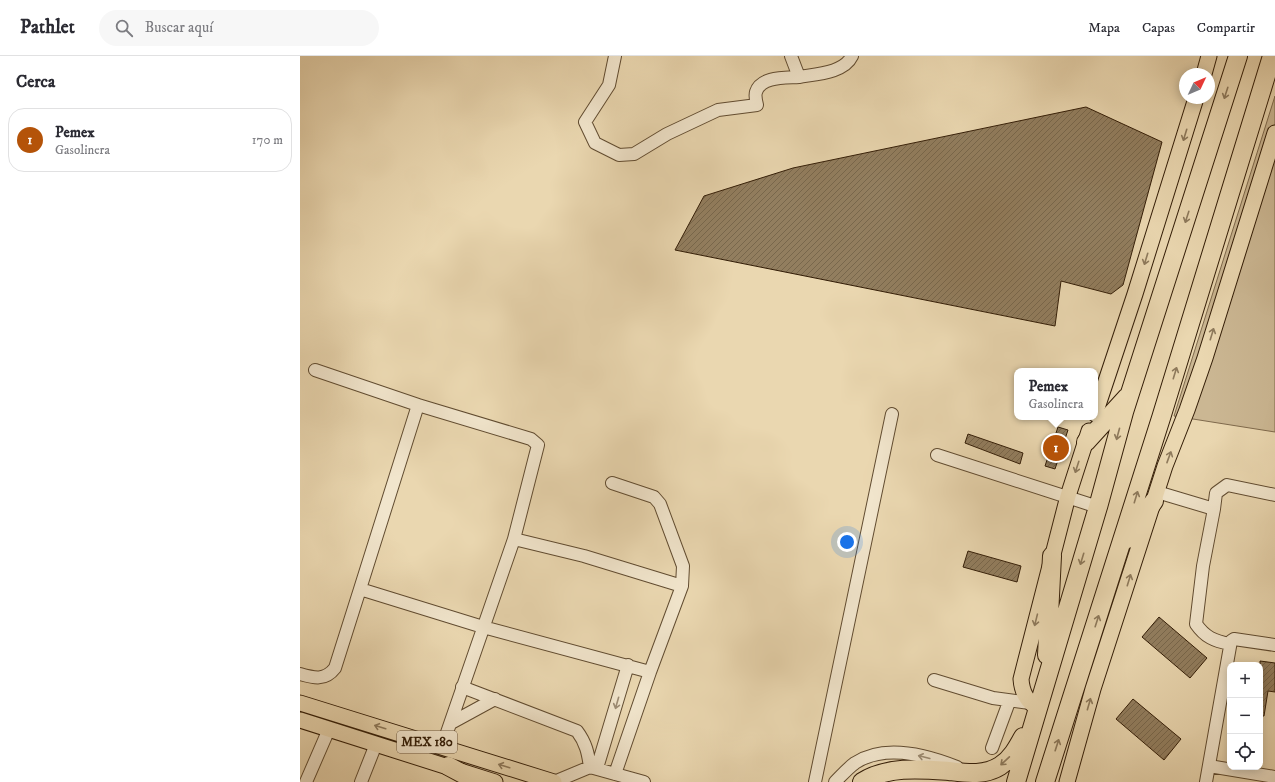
<!DOCTYPE html>
<html lang="es">
<meta charset="utf-8">
<style>
:root{--surface:#fff;--page:#f7f7f7;--text:#2b2b33;--muted:#7c7c81;--line:#e1e1e2;--accent:#b45309}
body{margin:0;font-family:"IM FELL DW Pica",serif;background:var(--page);color:var(--text)}
.controls{position:absolute;right:12px;bottom:12px;display:grid;overflow:hidden;border-radius:8px;box-shadow:0 2px 10px #0003}
.controls button{width:36px;height:36px;display:grid;place-items:center;padding:0;border:0;border-bottom:1px solid var(--line);background:var(--surface);color:var(--text);font:20px sans-serif}
.compass{position:absolute;left:879px;top:12px;width:36px;height:36px;border-radius:50%;background:var(--surface);box-shadow:0 2px 10px #0003;rotate:46deg}
.you{position:absolute;left:547px;top:486px;width:14px;height:14px;margin:-10px;border:3px solid #fff;border-radius:50%;background:#1a73e8;box-shadow:0 0 0 6px #1a73e833}
.badge{display:grid;place-items:center;width:26px;height:26px;border-radius:50%;background:var(--accent);color:#fff;font-size:13px;font-weight:700}
.pin{position:absolute;translate:-50% -50%;border:2px solid #fff;box-shadow:0 1px 4px #0006}
.popup{position:absolute;left:714px;top:312px;width:84px;height:52px;box-sizing:border-box;display:grid;place-content:center;border-radius:8px;background:var(--surface);filter:drop-shadow(0 1px 3px #0005);font-size:13px;white-space:nowrap;color:var(--muted)}
.popup b{font-size:15px;color:var(--text)}
.popup::after{content:'';position:absolute;left:50%;top:100%;margin-left:-8px;border:8px solid transparent;border-top-color:var(--surface)}
.list{margin:0;padding:0;list-style:none}
h2{display:flex;justify-content:space-between;align-items:center;height:52px;margin:0;padding:0 16px;font-size:17px}
h2 small{font-size:13px;font-weight:400;color:var(--muted)}
.list li{display:grid;grid-template-columns:26px 1fr auto;gap:12px;align-items:center;box-sizing:border-box;height:64px;margin:0 8px 8px;padding:0 8px;border:1px solid var(--line);border-radius:16px}
.list b{display:block;font-size:15px;white-space:nowrap}
.list p{margin:0;font-size:13px;white-space:nowrap;color:var(--muted)}
.list em{font-size:13px;font-style:normal;color:var(--muted)}
.icon{flex:none;width:22px;height:22px;fill:none;stroke:currentColor;stroke-width:2;stroke-linecap:round;stroke-linejoin:round}
.map{position:relative;flex:none;width:975px;height:726px;overflow:hidden}
header{display:flex;align-items:center;gap:24px;box-sizing:border-box;height:56px;padding:0 20px;background:var(--surface);border-bottom:1px solid var(--line)}
header strong{font-size:19px}
nav{display:flex;gap:22px;margin-inline-start:auto;font-size:14px}
.search{width:280px;height:36px;background:var(--page);display:flex;align-items:center;gap:10px;box-sizing:border-box;padding:0 14px;border-radius:22px;color:var(--muted);font-size:15px}
main{display:flex}
aside{flex:1;background:var(--surface)}
.map>svg:first-child{display:block}
.green{fill:#cbb793;stroke:#7f6a4d}
.building{fill:url(#building-hatch);stroke:#331d07}
.lines{fill:none;stroke-linecap:round;stroke-linejoin:round}
.minor-casing{stroke:#614c31;stroke-width:14}
.major-casing{stroke:#331d07;stroke-width:17}
.highway-casing{stroke:#331d07;stroke-width:20}
.minor{stroke:#f1e5cc;stroke-width:12}
.major{stroke:#ead7b0;stroke-width:15}
.highway{stroke:#ead7b0;stroke-width:18}
.oneway{stroke:#8e7a5c}
.oneway2{stroke:#9c8b73}
.labels{text-anchor:middle;dominant-baseline:central;stroke-width:4;stroke-linejoin:round;paint-order:stroke}
.shield{fill:#f1e5cc;stroke:#6c5942;stroke-width:1}
.shield-label{font-size:13px;font-weight:bold;fill:#331d07}
</style>
<header>
<strong>Pathlet</strong>
<div class="search"><svg class="icon" aria-label="search" viewBox="0 0 24 24"><circle cx="10" cy="10" r="6"/><path d="M15 15l6 6"/></svg>Buscar aquí</div>
<nav><a>Mapa</a><a>Capas</a><a>Compartir</a></nav>
</header>
<main>
<aside>
<h2>Cerca<small></small></h2>
<ul class="list">
<li><span class="badge">1</span><div><b>Pemex</b><p>Gasolinera</p></div><em>170 m</em></li>
</ul>
</aside>
<div class="map">
<svg width="975" height="726" viewBox="0 0 975 726">
<defs>
<pattern id="building-hatch" width="6" height="6" patternUnits="userSpaceOnUse"><rect width="6" height="6" fill="#927e5f"/><path d="M-1 1l2-2M0 6l6-6M5 7l2-2" fill="none" stroke="#78674c"/></pattern>
</defs>
<rect width="100%" height="100%" fill="#ead7b0"/>
<filter id="stains"><feTurbulence type="fractalNoise" baseFrequency=".005" numOctaves="4"/><feColorMatrix values="0 0 0 0 .2 0 0 0 0 .09 0 0 0 0 .02 0 0 0 .5 -.17"/></filter>
<radialGradient id="worn" r=".72"><stop offset=".6" stop-color="#630" stop-opacity="0"/><stop offset="1" stop-color="#630" stop-opacity=".3"/></radialGradient>
<path class="green" d="M975,40V376L874,360Z"/>
<path class="building" d="M786,51L862,86L823,229L811,238L761,225L755,270L375,194L404,140L493,112Z
M758,371L768,374L755,413L745,410Z
M668,378L723,397L720,408L665,387Z
M668,495L721,510L717,526L663,511Z
M859,561L907,602L890,622L842,581Z
M960,605L975,607V636L968,635L964,660H960Z
M833,643L881,683L864,704L816,663Z"/>
<g class="lines">
<g class="minor-casing">
<path id="minor" d="M315,0L309,29L285,66L295,87L319,99L334,98L367,78L418,54L457,49C456,45 455,39 456,36C461,20 486,22 499,21L491,0
M499,21C516,18 544,17 552,0
M15,314L118,349
M637,399L798,451
M312,427L354,441L360,448L383,510L382,530L350,616L315,718
M857,436L914,453L916,437L927,429L975,439
M914,453L903,510L896,568C905,581 914,585 930,588
M60,533L118,349L231,383L238,389L214,483
M0,618C14,622 25,625 35,612L60,533L183,571L350,616
M634,624L693,642L730,647
M162,631L277,675C286,687 288,697 290,711
M151,667L195,643
M142,691L214,483L284,500L382,530
M692,692L709,646
M909,710L975,721
M297,712L328,609
M6,726L29,673
M61,726L76,688
M254,726L290,711L344,726
M515,726L592,358
M535,726C542,719 548,712 555,707C585,687 627,699 657,711
M906,726L931,585L934,583L975,589"/>
</g>
<g class="major-casing">
<path id="major" d="M904,18L909,0
M795,358L835,238L896,42
M0,647L254,726
M738,653C727,645 722,637 721,623L768,440L789,375
M0,664L195,726
M767,726L793,633L865,410L887,354L905,302L975,77"/>
</g>
<g class="highway-casing">
<path id="highway" d="M786,386L827,341
M828,483L854,445
M747,599L752,500
M148,710L178,726
M562,726C587,710 621,713 649,715C666,717 684,720 700,710C711,703 717,692 723,681
M716,726L798,451L824,356L938,0
M745,726L861,362L972,0"/>
</g>
<use href="#minor" class="minor"/>
<use href="#major" class="major"/>
<use href="#highway" class="highway"/>
</g>
<defs><path id="oneway-shaft" d="M-6 0H5M1.5-3L5.5 0L1.5 3" fill="none" stroke-width="1.6" stroke-linecap="round" stroke-linejoin="round"/></defs>
<g class="oneway">
<use href="#oneway-shaft" transform="translate(926 37) rotate(108)"/>
<use href="#oneway-shaft" transform="translate(885 79) rotate(107)"/>
<use href="#oneway-shaft" transform="translate(887 161) rotate(108)"/>
<use href="#oneway-shaft" transform="translate(846 203) rotate(107)"/>
<use href="#oneway-shaft" transform="translate(912 278) rotate(-73)"/>
<use href="#oneway-shaft" transform="translate(875 317) rotate(-73)"/>
<use href="#oneway-shaft" transform="translate(818 378) rotate(105)"/>
<use href="#oneway-shaft" transform="translate(869 401) rotate(-70)"/>
<use href="#oneway-shaft" transform="translate(777 411) rotate(108)"/>
<use href="#oneway-shaft" transform="translate(836 441) rotate(-73)"/>
<use href="#oneway-shaft" transform="translate(782 503) rotate(107)"/>
<use href="#oneway-shaft" transform="translate(829 524) rotate(-73)"/>
<use href="#oneway-shaft" transform="translate(736 564) rotate(104)"/>
<use href="#oneway-shaft" transform="translate(797 565) rotate(-72)"/>
<use href="#oneway-shaft" transform="translate(789 648) rotate(-74)"/>
<use href="#oneway-shaft" transform="translate(80 671) rotate(-163)"/>
<use href="#oneway-shaft" transform="translate(757 689) rotate(-72)"/>
<use href="#oneway-shaft" transform="translate(705 705) rotate(137)"/>
<use href="#oneway-shaft" transform="translate(204 710) rotate(-163)"/>
</g>
<g class="oneway2">
<use href="#oneway-shaft" transform="translate(317 647) rotate(106)"/>
<use href="#oneway-shaft" transform="translate(624 701) rotate(-166)"/>
</g>
<g class="labels">
<rect class="shield" x="97" y="675" width="60" height="22" rx="3"/>
<g class="shield-label">
<text x="127" y="686">MEX 180</text>
</g>
</g>
<rect width="100%" height="100%" filter="url(#stains)"/>
<rect width="100%" height="100%" fill="url(#worn)"/>
</svg>
<div class="controls">
<button>+</button>
<button>−</button>
<button><svg class="icon" aria-label="locate" viewBox="0 0 24 24"><circle cx="12" cy="12" r="6"/><path d="M12 2v4M12 18v4M2 12h4M18 12h4"/></svg></button>
</div>
<svg class="compass" viewBox="-18 -18 36 36"><path d="M0-13l5 13h-10z" fill="#e53935"/><path d="M0 13l5-13h-10z" fill="#7c7c81"/></svg>
<div class="you"></div>
<div class="pin badge" style="left:756px;top:392px">1</div>
<div class="popup"><b>Pemex</b>Gasolinera</div>
</div>
</main>
